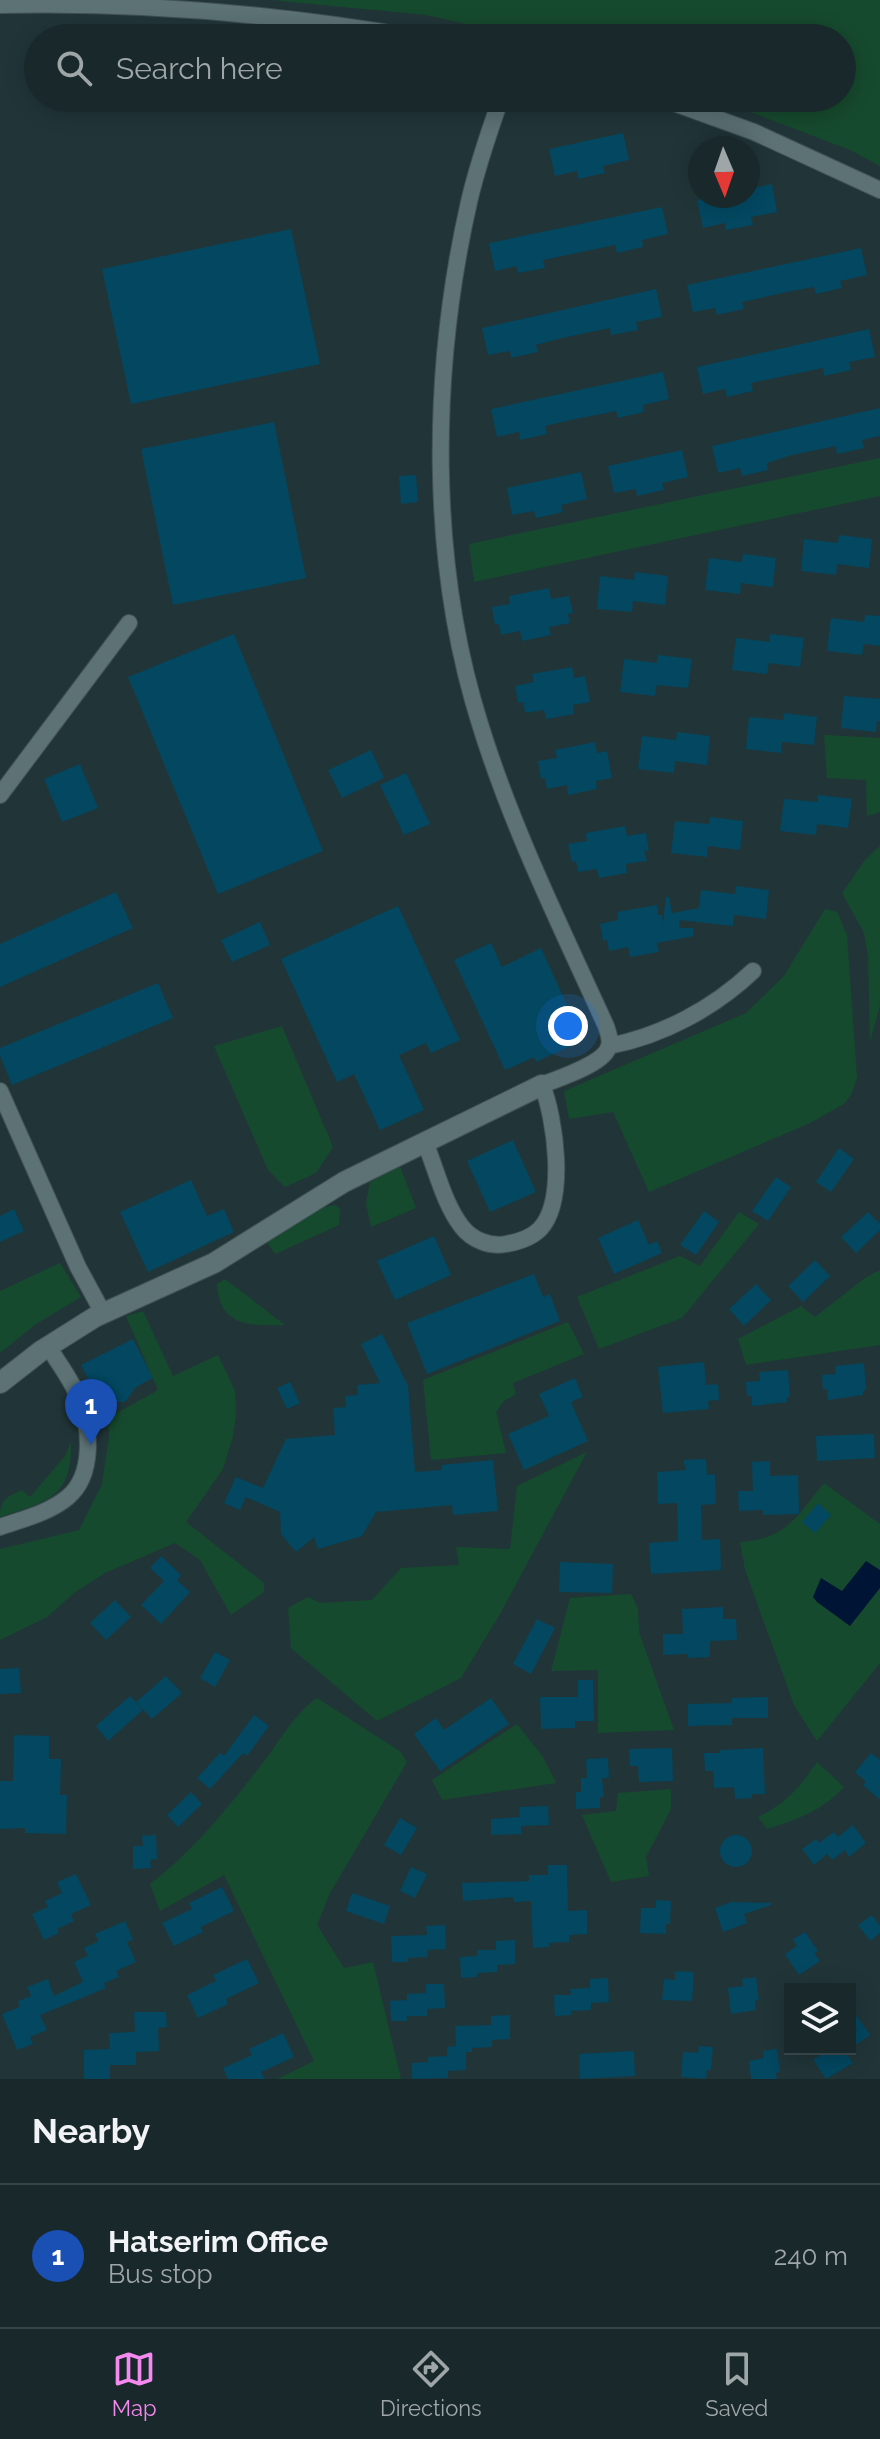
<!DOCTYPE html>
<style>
:root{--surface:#19282a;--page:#263436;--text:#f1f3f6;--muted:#9fa6a8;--line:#374447;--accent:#f489f0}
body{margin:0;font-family:Raleway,sans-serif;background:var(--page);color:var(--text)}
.controls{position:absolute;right:24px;bottom:24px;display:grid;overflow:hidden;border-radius:0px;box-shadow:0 4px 20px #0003}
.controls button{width:72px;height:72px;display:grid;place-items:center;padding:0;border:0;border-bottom:2px solid var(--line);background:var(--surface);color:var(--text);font:40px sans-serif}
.compass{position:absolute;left:688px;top:136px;width:72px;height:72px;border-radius:50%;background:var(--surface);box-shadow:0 4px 20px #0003;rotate:178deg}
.you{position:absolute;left:568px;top:1026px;width:28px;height:28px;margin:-20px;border:6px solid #fff;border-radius:50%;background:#1a73e8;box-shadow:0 0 0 12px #1a73e833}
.badge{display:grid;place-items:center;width:52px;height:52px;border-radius:50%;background:var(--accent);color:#fff;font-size:26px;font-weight:700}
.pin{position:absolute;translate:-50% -66px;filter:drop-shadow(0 2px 4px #0008)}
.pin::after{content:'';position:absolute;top:42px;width:28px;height:24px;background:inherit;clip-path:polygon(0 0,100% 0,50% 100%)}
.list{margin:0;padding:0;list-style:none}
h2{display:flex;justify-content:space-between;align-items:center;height:104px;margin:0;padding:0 32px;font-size:34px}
h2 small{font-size:26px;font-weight:400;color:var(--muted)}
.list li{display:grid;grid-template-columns:52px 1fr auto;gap:24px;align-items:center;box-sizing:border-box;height:144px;padding:0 32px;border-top:2px solid var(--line)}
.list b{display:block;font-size:30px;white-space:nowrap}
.list p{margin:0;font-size:26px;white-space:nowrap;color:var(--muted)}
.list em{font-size:26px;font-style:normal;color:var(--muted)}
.icon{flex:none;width:44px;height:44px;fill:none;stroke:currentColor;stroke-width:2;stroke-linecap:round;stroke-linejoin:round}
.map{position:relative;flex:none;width:880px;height:2079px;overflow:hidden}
.search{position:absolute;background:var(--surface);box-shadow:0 4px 20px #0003;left:24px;right:24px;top:24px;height:88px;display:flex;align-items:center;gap:20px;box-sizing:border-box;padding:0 28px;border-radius:44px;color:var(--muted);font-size:30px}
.sheet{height:248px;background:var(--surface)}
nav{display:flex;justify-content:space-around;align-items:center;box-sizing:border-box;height:112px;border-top:2px solid var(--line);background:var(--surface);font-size:22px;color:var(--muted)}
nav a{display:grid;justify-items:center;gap:4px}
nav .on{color:var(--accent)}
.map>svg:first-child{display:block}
.green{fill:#164a2e}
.water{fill:#001435}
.building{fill:#034760}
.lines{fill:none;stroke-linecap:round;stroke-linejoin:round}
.minor-casing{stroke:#405254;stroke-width:18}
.tertiary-casing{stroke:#405254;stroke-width:22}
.minor{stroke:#5c7275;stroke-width:16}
.tertiary{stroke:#5c7275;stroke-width:20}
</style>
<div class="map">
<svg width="880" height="2079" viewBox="0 0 880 2079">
<rect width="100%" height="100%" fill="#213538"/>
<path class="green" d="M271,0H880V166L850,150L713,98H842V38H529L426,15Z
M880,458V496L474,582L469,544Z
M824,735L880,738V812L867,816L866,780L827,778Z
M880,846V1005L870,1042L868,956L864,933L842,893L865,860Z
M825,909L837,912L847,935L857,1077L852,1093L844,1104L810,1123L649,1192L613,1112L569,1119L564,1091L746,1013L784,976Z
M282,1026L333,1147L316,1173L285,1187L268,1170L214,1046Z
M400,1166L416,1208L371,1227L366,1203L370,1182Z
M335,1205L340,1209L339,1225L275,1254L267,1242L320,1208Z
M739,1212L759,1224L682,1318L599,1349L577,1297L680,1256L700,1266Z
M60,1263L81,1297L36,1324L0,1353V1291Z
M880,1270V1345L746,1365L738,1339L801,1306L815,1317L865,1278Z
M225,1279L285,1325C251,1326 219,1327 217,1284Z
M143,1311L173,1376L218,1355L235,1391L236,1416L233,1436L223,1469L186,1522L264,1583V1592L231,1615L200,1560L175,1543L105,1573L74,1593L47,1617L0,1640V1549L79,1530L102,1484L109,1437L108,1418L158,1390L126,1316Z
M568,1322L584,1354L513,1383L516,1394L504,1401L496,1412L506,1453L431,1460L423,1380Z
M71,1442C72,1498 48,1501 0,1517C0,1499 7,1497 22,1490L30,1497L65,1456Z
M587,1452L500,1614L461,1678L377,1721L291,1648L288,1608L308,1597L320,1603L372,1600L401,1568L459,1565L456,1547L510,1549L517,1486Z
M824,1483L880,1524V1663L817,1741L794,1705L745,1570L740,1542C787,1539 796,1517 824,1483Z
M631,1594L638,1609L639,1632L674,1730L598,1733V1670L551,1671L570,1598Z
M317,1698L401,1752L407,1762L329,1895L317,1925L344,1968L373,1962L401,2079H277L314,2061L224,1875L160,1911L150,1884C194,1851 231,1804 265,1760C281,1739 295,1713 317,1698Z
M517,1724L543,1757L556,1783L442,1800L432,1780Z
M817,1762L844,1787C822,1811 798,1819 767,1829L758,1817C788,1802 798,1789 817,1762Z
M671,1789V1809L646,1857L649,1876L611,1882L582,1815L616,1811L618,1793Z"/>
<path class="water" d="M866,1561L880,1570V1588L850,1626L817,1602L813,1597L821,1578L842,1591Z"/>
<path class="building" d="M623,133L629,160L603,166L605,173L578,179L577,171L555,176L549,149Z
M772,184L777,212L751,217L753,225L726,230L725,223L703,228L697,200L717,196H748V189Z
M662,207L668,234L642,240L643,247L617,253L615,245L543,260L545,268L518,273L516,266L495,271L489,243Z
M291,229L320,364L131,404L102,269Z
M861,248L867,275L840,281L842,288L816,294L814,287L792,291L742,302L744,309L717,315L715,308L693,312L687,285Z
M656,289L662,317L636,322L638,330L611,335L610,328L562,338L536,345L538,352L511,358L510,351L488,355L482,328Z
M869,329L875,357L849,362L851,370L824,376L823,368L751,383L753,391L727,397L725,389L703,394L697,367Z
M663,372L669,399L643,405L644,412L618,418L616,411L571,420L545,426L547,434L520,440L519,432L497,437L491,409Z
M880,408V436L862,440L864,448L837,454L836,446L792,455L767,463L768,470L742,476L740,468L718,473L712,446Z
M274,422L306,578L173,605L141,449Z
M682,450L688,477L662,483L664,490L637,496L636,489L614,493L608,466Z
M581,472L587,499L561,505L563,512L536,518L534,511L512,515L507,488Z
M416,475L418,502L401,504L399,476Z
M839,535L872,539L869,568L837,564L836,575L801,571L804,539L838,543Z
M743,554L776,558L773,587L741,583L740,594L705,590L709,558L742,562Z
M635,572L668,576L665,605L633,601L632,612L597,609L600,576L634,580Z
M549,588L551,599L569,596L573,613L568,614L570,623L549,627L551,635L522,641L520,631L501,635L499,624L495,625L492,607L510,604L509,596Z
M865,615L880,616V646L864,644L862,655L827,651L831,618L864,622Z
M234,634L323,851L218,894L128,677Z
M770,634L804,638L800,667L769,663L767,674L732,670L736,638L770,642Z
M658,655L692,659L688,688L657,685L655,696L620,692L624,659L657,663Z
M572,667L574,678L585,676L590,702L573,705L574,714L546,719L544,710L525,713L523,702L518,703L515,686L534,682L532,674Z
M844,696L880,699V721H877L876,732L841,728Z
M784,713L817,717L814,745L782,742L781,753L746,749L749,717L783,720Z
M677,732L710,736L707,765L675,761L674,773L638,769L642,736L676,740Z
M595,742L597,753L607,751L612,778L596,781L597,789L568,795L567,785L547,789L545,778L541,779L538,761L557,758L555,750Z
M371,750L384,778L342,798L328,770Z
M80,764L98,808L62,822L44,779Z
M406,773L430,824L404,835L380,785Z
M818,795L852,799L848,828L817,824L816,835L780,831L784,799L818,802Z
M710,817L743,821L740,850L708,846L707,857L671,853L675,821L709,824Z
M625,826L627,836L646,833L649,851L644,850L647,861L626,864L627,873L599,878L597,869L578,872L576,861L572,862L568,844L587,841L586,833Z
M736,886L769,890L766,919L734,915L733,926L679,920L680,928H693L694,936L657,943L659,952L630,957L628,947L609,951L607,940L603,941L600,924L618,920L617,912L657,905L658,915H662L663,922L666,897H669L672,913L699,908L701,890L735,894Z
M116,892L133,928L0,987V944Z
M398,906L460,1040L431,1053L426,1043L399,1055L424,1110L380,1130L354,1074L337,1082L281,959Z
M260,922L270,945L232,962L221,940Z
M491,943L502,967L541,948L583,1040L536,1062L534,1057L505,1070L454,960Z
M158,983L173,1018L12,1085L0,1056V1048Z
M513,1140L536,1192L490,1212L467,1161Z
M839,1148L854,1159L831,1192L816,1182Z
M776,1177L791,1187L768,1221L752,1211Z
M191,1180L207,1216L224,1209L234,1232L148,1272L120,1212Z
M14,1209L24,1231L0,1242V1216Z
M704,1211L719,1222L696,1255L680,1245Z
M868,1212L880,1224V1230L856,1253L841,1237Z
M638,1220L649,1245L657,1241L662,1253L614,1274L598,1238Z
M434,1236L451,1275L395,1300L377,1261Z
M815,1260L830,1276L803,1302L788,1286Z
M534,1274L543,1297L550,1294L560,1321L427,1374L407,1323Z
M756,1284L771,1300L744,1326L729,1309Z
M382,1334L408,1386L415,1472L442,1470V1465L493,1460L498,1511L453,1515L452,1505L376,1512L362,1536L318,1549L314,1537L296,1552L281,1534L280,1512L246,1497L240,1510L224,1503L236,1477L263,1488L286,1439L335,1435L333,1408L346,1407L345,1396L358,1395L357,1385L380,1383L361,1344Z
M133,1339L153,1378L136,1387L125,1402H116L105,1398L100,1401L81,1365Z
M704,1362L706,1385L718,1384L719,1400L708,1401L709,1409L663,1413L658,1367Z
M864,1363L866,1390L863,1391V1395L828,1400L827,1389L823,1390L822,1375L836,1374L835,1366Z
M788,1370L790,1397H787V1402L752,1406V1396H747L746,1382L760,1381L759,1372Z
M575,1378L583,1397L571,1402L588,1441L524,1470L508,1434L549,1416L539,1394Z
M290,1382L300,1403L287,1409L277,1388Z
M874,1434L875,1458L817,1461L816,1436Z
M706,1459L707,1475L715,1474L716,1504L701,1505L702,1540L720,1539L721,1570L651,1574L649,1543L678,1541L677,1503L658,1504L657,1472L686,1470L683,1460Z
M770,1461V1476L798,1475L799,1514L763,1515V1510L739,1511L738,1491H753L752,1462Z
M818,1503L831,1515L815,1533L802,1522Z
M161,1556L181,1575L177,1580L190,1592L161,1624L141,1605L164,1581L150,1568Z
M560,1562L613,1564L612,1593L559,1592Z
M115,1600L131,1617L106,1640L90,1623Z
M723,1607V1619H736L737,1640L710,1641V1657L688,1658V1654L663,1655V1634H683L682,1609Z
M537,1619L555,1628L531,1674L513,1664Z
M215,1652L230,1660L215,1687L200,1678Z
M19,1668L21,1693L0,1694V1669Z
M166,1676L182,1693L152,1719L136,1702Z
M578,1680H593L594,1721H575V1728L541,1729L540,1697H578Z
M130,1696L143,1710L108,1741L96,1726Z
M768,1697V1718H732V1725L688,1726V1704L732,1703V1698Z
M491,1698L509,1724L440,1771L414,1734L436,1718L444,1730Z
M254,1715L269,1726L247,1756L243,1753L210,1789L197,1778L220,1753L224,1756Z
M14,1735L49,1736V1759H61L60,1795H67L66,1834L25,1833V1828L0,1829V1781H13Z
M672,1748L673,1781L639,1782L638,1766H630L629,1749Z
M763,1748L765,1794H752V1798L735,1799L734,1787L714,1788L713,1771H705L704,1753H720V1750Z
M871,1753L880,1760V1800L863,1785L866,1782L855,1772Z
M608,1758L609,1778H602L604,1797H600V1808L576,1809V1792H581V1778H587L586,1759Z
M191,1792L202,1804L178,1827L167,1815Z
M548,1806L549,1825L521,1826V1834L491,1835V1819L520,1817L519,1807Z
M400,1818L417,1828L401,1855L384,1845Z
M853,1825L866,1843L849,1857L845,1850L832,1860L827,1854L814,1865L802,1849L816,1839L819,1843L834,1832L838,1837Z
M156,1835L157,1859L150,1860L151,1868L133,1869V1846H143L142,1836Z
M720 1851a16 16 0 1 1 32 0a16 16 0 1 1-32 0Z
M548,1865H567L568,1911L587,1910V1934L569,1935V1942L549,1943V1947L533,1948L531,1901L514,1902L513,1897L463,1901L462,1883L529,1881V1875H548Z
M411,1867L427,1874L415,1898L400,1891Z
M76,1874L91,1905L71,1914L74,1921L57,1929L59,1933L44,1940L32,1914L48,1907L45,1901L62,1893L57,1882Z
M222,1887L234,1911L201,1927L203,1932L174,1946L162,1923L192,1909L189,1903Z
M352,1893L390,1906L384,1924L346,1911Z
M656,1900L671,1901L670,1924H666V1934L640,1933L641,1908H656Z
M731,1902L771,1903V1905L744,1914L747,1923L723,1932L715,1908Z
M872,1915L880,1926V1933L870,1941L858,1925Z
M125,1921L133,1939L127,1942L136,1962L116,1971L119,1977L104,1983L106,1988L40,2015L47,2030L30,2037L33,2044L17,2050L2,2014L20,2007L18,2001L31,1996L27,1987L48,1979L54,1996L83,1982L74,1962L88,1956L84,1948L99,1941L95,1934Z
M445,1925L446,1949L427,1950L428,1957L408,1958V1962H392L391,1936L427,1935L426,1926Z
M805,1932L818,1951L814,1953L820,1961L799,1975L785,1954L797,1946L793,1939Z
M515,1940V1964L497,1965V1972L477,1973V1977L461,1978L460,1957L477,1956V1950H496V1941Z
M247,1959L259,1983L226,1999L228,2004L198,2018L187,1995L216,1981L213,1975Z
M675,1971L694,1972L692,2001L662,2000L664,1979L675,1980Z
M756,1977L759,2000L755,2001L756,2010L731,2014L728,1988L743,1986L742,1979Z
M608,1978L609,2002L591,2003V2010L571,2011V2015L555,2016L554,1995H571L570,1989L590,1988V1979Z
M426,1984H444L445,2008L427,2009V2016H407V2021H391L390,2001L407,2000V1994L426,1993Z
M850,2006L870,2035L850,2049Z
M134,2012H166L167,2027L158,2028L159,2051L136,2052V2065H110V2079H84V2050L110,2049L109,2033L135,2032Z
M510,2015V2039L492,2040V2047L472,2048V2052H466V2070L448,2071V2078L412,2079V2063L428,2062V2057L447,2056V2047L456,2046L455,2026L491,2025V2016Z
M283,2033L294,2057L261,2072L265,2079H228L223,2068L252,2055L249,2049Z
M699,2046L713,2047L711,2070H707L706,2079L681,2077L683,2052L698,2053Z
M777,2049L780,2072L776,2073L777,2079H751L749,2061L764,2058L763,2051Z
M830,2049H843L853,2063L826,2079L813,2060Z
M634,2051L635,2076L580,2079L579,2054Z"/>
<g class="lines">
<g class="minor-casing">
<path id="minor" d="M0,5C141,2 280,14 419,38
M660,98L754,132L880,190
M0,795L129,623
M609,1046C662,1036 714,1008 753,971
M0,1091L78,1267L103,1313
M425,1142C436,1169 444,1204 462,1227C472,1240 490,1247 506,1244C518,1242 532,1237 540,1229C567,1200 555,1118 542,1085C559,1078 605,1064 609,1046C611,1040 608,1032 606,1026C561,927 512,828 480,724C428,559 431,370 469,202C477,167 489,132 501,98
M0,1527C23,1519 49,1513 68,1497C94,1475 91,1428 79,1399C72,1380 58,1363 48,1346"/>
</g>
<g class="tertiary-casing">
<path id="tertiary" d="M0,1383L41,1351L95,1317L214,1263L344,1182L542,1085"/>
</g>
<use href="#minor" class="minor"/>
<use href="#tertiary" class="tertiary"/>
</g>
</svg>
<div class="controls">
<button><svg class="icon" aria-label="layers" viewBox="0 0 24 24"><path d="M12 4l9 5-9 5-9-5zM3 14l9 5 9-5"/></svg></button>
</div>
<svg class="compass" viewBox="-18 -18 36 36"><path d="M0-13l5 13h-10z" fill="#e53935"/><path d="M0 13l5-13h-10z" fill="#9fa6a8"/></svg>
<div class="you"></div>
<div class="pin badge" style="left:91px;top:1445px;background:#1a4fb4">1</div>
<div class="search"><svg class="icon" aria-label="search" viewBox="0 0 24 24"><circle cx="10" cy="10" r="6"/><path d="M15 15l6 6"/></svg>Search here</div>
</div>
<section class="sheet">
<h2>Nearby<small></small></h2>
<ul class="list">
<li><span class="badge" style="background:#1a4fb4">1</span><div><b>Hatserim Office</b><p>Bus stop</p></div><em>240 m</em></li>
</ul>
</section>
<nav>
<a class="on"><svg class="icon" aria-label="map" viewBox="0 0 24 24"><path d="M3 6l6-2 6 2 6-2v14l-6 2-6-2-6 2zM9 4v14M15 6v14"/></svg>Map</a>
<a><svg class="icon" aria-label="directions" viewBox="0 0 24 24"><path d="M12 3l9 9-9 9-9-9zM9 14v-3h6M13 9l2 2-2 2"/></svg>Directions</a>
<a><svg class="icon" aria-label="saved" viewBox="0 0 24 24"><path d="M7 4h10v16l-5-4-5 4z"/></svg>Saved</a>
</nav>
